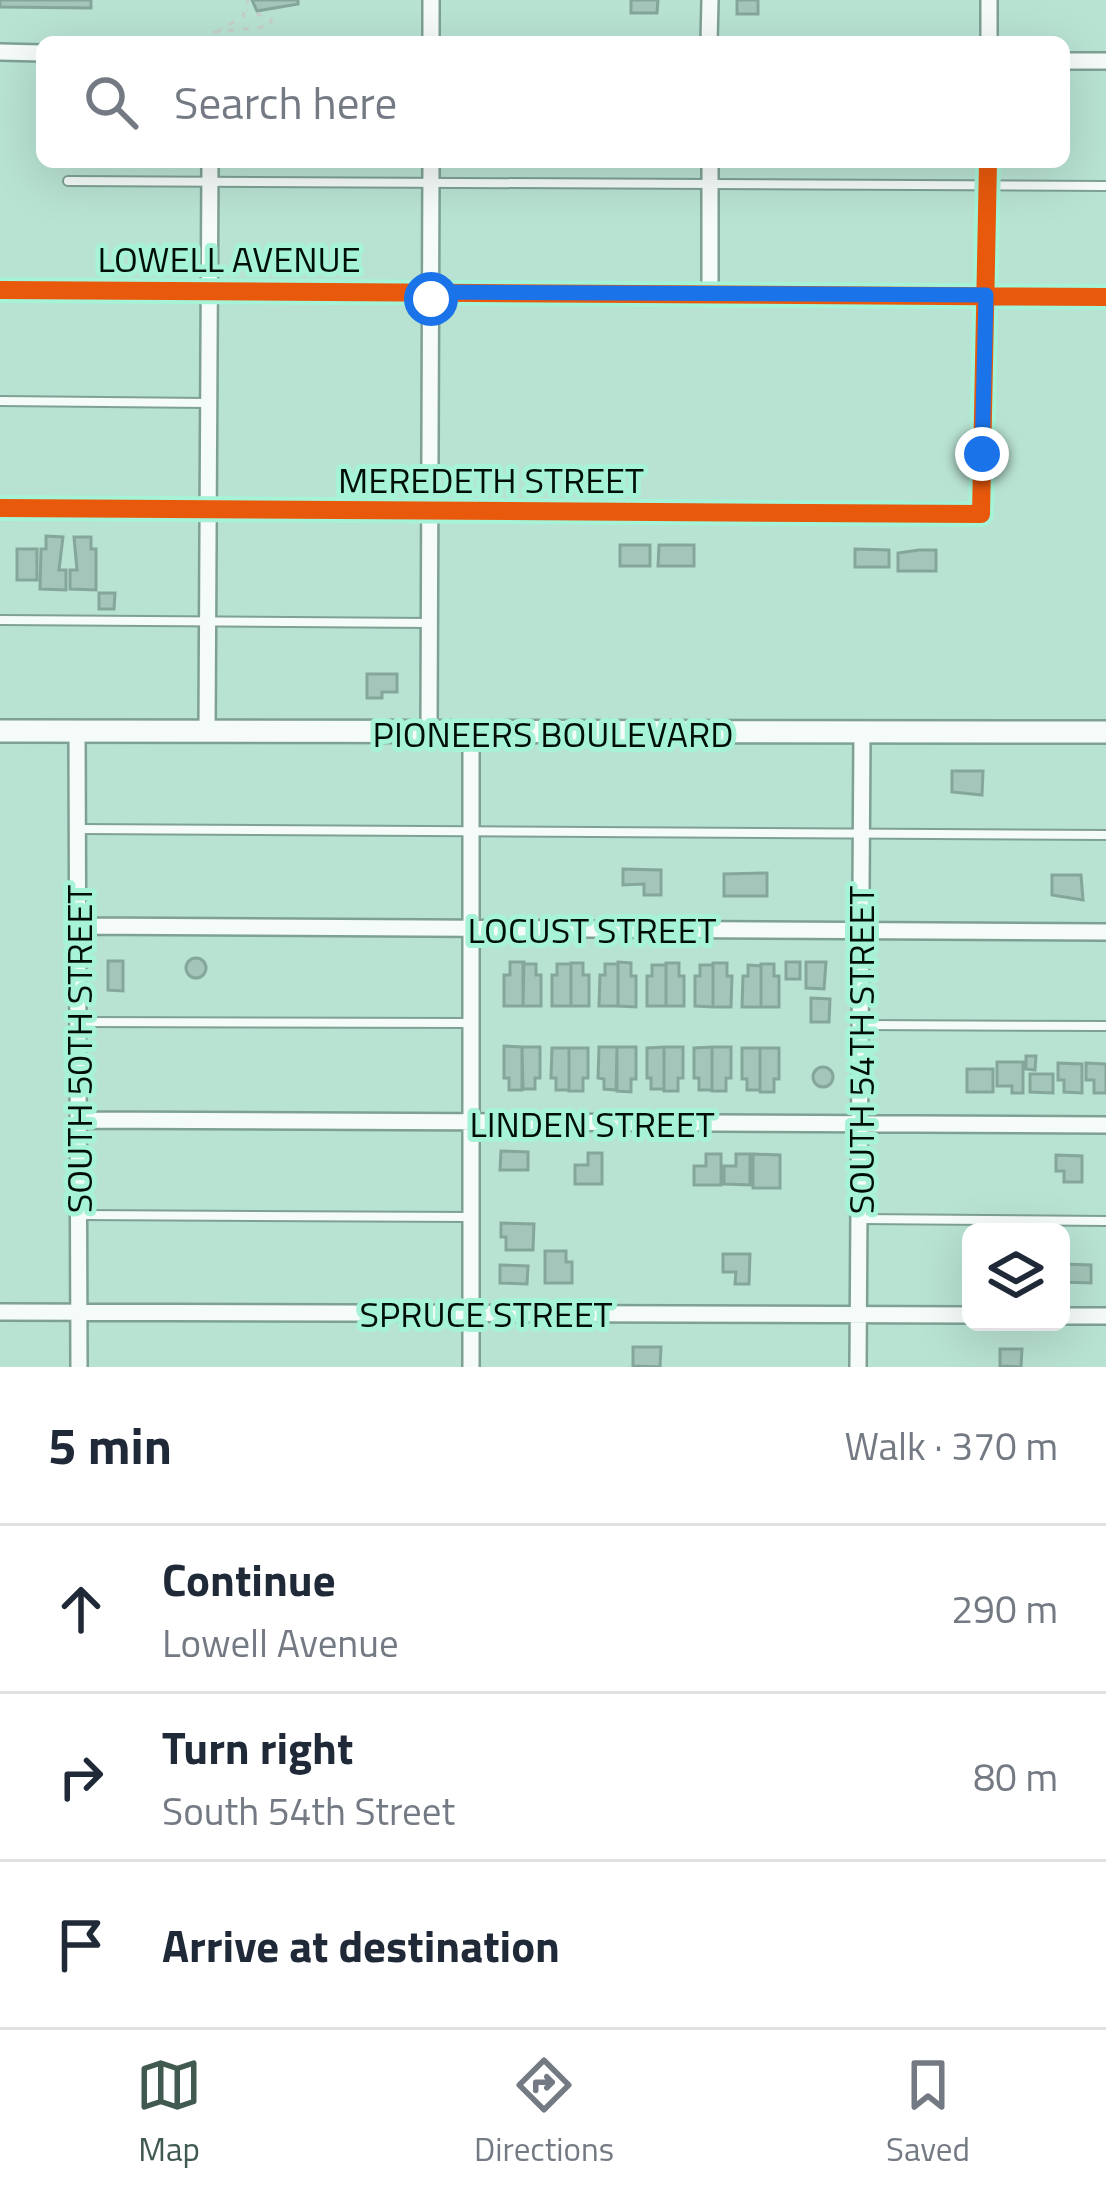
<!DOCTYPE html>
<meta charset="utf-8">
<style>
:root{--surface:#fff;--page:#f2f2f3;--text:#1f2937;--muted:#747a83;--line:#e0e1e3;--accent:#405a4f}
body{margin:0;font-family:"Titillium Web",sans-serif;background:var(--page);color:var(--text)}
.controls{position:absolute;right:36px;bottom:36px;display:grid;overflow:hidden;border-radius:18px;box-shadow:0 12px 48px #0002}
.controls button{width:108px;height:108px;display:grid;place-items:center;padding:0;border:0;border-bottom:3px solid var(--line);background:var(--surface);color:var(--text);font:60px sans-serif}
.stop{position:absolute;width:36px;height:36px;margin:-27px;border:9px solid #1a73e8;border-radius:50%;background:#fff}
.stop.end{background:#1a73e8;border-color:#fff;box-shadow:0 3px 12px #0008}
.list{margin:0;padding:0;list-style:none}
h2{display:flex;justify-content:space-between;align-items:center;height:156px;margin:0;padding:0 48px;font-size:51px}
h2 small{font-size:39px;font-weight:400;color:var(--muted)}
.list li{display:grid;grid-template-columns:78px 1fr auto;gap:36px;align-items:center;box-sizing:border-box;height:168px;padding:0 48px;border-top:3px solid var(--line)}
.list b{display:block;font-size:45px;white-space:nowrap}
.list p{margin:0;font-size:39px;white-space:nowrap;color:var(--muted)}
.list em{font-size:39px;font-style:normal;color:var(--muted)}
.icon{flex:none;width:66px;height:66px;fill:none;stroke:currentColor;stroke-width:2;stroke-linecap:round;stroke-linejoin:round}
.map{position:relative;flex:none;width:1106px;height:1367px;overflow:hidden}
.search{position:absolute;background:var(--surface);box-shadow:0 12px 48px #0002;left:36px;right:36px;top:36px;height:132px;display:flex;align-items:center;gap:30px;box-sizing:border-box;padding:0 42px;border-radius:18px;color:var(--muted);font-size:45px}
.sheet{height:660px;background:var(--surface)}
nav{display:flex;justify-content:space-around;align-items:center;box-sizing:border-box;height:168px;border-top:3px solid var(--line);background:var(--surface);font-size:33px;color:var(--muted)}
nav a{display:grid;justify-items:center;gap:6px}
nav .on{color:var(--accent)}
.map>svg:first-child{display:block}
.building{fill:#a4c5b9;stroke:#85a79b;stroke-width:3}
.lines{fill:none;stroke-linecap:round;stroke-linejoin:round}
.service-casing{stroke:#7ea194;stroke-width:12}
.minor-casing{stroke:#7ea194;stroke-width:20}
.secondary-casing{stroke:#7ea194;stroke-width:26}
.path{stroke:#c4cfcb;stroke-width:3;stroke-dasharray:6 9;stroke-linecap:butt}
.service{stroke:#f4fbf8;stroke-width:8}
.minor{stroke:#f4fbf8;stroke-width:15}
.secondary{stroke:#f4fbf8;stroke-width:21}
.cycleway-casing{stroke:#a6f3d7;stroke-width:26}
.cycleway{stroke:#e8590c;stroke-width:18}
.route{stroke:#1a73e8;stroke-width:15}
.labels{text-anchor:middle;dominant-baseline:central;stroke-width:10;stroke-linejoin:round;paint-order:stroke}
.street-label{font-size:36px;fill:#001009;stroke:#a6f3d7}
</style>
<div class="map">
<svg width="1106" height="1367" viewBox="0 0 1106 1367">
<rect width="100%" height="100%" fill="#b8e2d2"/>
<path class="building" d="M0,0H91V8L0,7Z
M252,0H298V4L257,11Z
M631,0H658L657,13H631Z
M737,0H758V14H737Z
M46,536L63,537L59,570H66V590L40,589L41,549H46Z
M74,537H91V549H96V590L70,589V570H77Z
M620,545H650V566H620Z
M659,545H694V566H658Z
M17,549H37V580H17Z
M855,549L889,550V567H855Z
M919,550H936V571H898V553Z
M99,593H115L114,609H99Z
M367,674H397V692H382V698H367Z
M952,771H983L982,795L952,792Z
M623,869L661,870V895H644V884L623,885Z
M767,873V896H724V874Z
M1052,875H1081L1083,900L1052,895Z
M186 968a10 10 0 1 1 20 0a10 10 0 1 1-20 0Z
M108,961H123V991L108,990Z
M510,962H524L523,1006H504V975H510Z
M618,962L631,963V976H636V1007L618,1006Z
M786,962H800V979H786Z
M806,962H826L824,989L806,988Z
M571,963H583V975H589V1006H571Z
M666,963H679V976H684V1006H666Z
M713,963H727V976H732L731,1007H713Z
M523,964H536V975H541V1006H523Z
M557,964H571V1006H552V975H557Z
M605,964H618V1006H599L600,975H605Z
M761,964H774V976H779V1007H761Z
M652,965H666V1006H647V976H652Z
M700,965H713V1007L695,1006V976H700Z
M748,965L761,966V1007H742L743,976H748Z
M811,998L830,999L829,1022H811Z
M504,1046L522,1047V1090H509V1078H504Z
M522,1047H540V1078H535V1089H523Z
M599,1047H617L616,1090L604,1089V1079L598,1078Z
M617,1047H636V1079H631V1092L617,1091Z
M664,1047V1089H651V1078H647V1048Z
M664,1047H683V1078H678V1091H664Z
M712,1047V1090H699V1078H694V1048Z
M712,1047H731V1078H726V1091H712Z
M552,1048H569V1090H556V1078H551Z
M569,1048H588V1078H583V1091H569Z
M742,1048H760V1090H747V1079H742Z
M760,1048H779V1079H774V1092H760Z
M1026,1056H1036L1035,1070L1026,1069Z
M997,1062H1023V1093H1012V1086H997Z
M1058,1063L1082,1064V1093L1064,1092V1080H1058Z
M1086,1063L1106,1064V1093H1094V1080H1086Z
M813 1077a10 10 0 1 1 20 0a10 10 0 1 1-20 0Z
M967,1069H993V1092H967Z
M1030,1074H1053V1093L1030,1092Z
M501,1151L528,1152V1170H500Z
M588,1153H602V1184H575V1165H588Z
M706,1154H721V1185H694V1166H706Z
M736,1154H750V1185L724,1184V1166H736Z
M753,1154L780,1155V1188H753Z
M1056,1155L1082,1156V1182H1064V1171H1056Z
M501,1223L534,1224L533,1250H506V1237H501Z
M545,1251H566V1262H572V1283H545Z
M723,1254H750L749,1284H735L736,1272H723Z
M1061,1264L1091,1265V1283L1061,1282Z
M500,1265L528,1266L527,1284L500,1283Z
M633,1347H661L660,1367L633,1366Z
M1000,1349H1022L1021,1367L1000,1366Z"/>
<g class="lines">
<g class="service-casing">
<path id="service" d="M68,181L1106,186
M0,401L208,403
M0,620L430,623
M79,829L1106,835
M80,1022L471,1023
M862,1025L1106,1026
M80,1215L472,1217
M861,1219L1106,1221"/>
</g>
<g class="minor-casing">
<path id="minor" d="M431,42V0
M709,42L710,0
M989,42V0
M0,52L42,53
M1064,61H1106
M710,162V294
M0,290L1106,297
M0,508L981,514L988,162
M77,731L79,1367
M207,732L210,162
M429,733L431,162
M78,926L1106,932
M78,1120L1106,1125
M0,1312L971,1315
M1061,1316H1106
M471,1367V733
M858,1367L862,732"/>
</g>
<g class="secondary-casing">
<path id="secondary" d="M0,731L1106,732"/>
</g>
<path class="path" d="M216,32L243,17L248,0
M203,42L209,33L271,26V19L247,10"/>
<use href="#service" class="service"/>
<use href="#minor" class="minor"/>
<use href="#secondary" class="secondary"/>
<g class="cycleway-casing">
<path id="cycleway" d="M0,290L1106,297
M0,508L981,514L988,162"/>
</g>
<use href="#cycleway" class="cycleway"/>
</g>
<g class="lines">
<path class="route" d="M431,299V292L986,295L982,454"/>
</g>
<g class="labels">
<g class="street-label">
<text x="229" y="258">LOWELL AVENUE</text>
<text x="491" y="479">MEREDETH STREET</text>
<text x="553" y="733">PIONEERS BOULEVARD</text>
<text x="592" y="929">LOCUST STREET</text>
<text transform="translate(78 1049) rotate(-90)">SOUTH 50TH STREET</text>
<text transform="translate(860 1050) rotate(-90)">SOUTH 54TH STREET</text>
<text x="592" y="1123">LINDEN STREET</text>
<text x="486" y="1313">SPRUCE STREET</text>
</g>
</g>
</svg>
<div class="controls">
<button><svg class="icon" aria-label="layers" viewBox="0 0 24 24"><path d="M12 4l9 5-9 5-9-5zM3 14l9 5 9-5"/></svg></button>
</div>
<div class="stop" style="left:431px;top:299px"></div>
<div class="stop end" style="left:982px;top:454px"></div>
<div class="search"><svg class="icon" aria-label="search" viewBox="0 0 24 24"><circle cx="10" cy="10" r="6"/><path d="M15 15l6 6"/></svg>Search here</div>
</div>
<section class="sheet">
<h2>5 min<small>Walk · 370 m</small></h2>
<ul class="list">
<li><svg class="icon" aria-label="ahead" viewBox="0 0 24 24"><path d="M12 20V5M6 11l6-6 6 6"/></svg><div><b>Continue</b><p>Lowell Avenue</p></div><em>290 m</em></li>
<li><svg class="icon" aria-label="right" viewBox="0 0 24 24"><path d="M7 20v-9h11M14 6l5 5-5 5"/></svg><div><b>Turn right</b><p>South 54th Street</p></div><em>80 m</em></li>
<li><svg class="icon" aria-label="arrive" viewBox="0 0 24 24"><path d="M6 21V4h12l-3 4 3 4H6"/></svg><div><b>Arrive at destination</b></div></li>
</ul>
</section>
<nav>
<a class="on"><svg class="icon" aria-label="map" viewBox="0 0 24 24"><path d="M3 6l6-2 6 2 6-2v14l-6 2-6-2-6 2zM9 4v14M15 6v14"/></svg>Map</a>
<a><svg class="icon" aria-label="directions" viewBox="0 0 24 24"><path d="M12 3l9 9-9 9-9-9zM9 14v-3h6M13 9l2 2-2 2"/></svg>Directions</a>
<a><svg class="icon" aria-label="saved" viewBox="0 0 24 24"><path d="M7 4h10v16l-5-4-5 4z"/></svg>Saved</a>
</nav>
